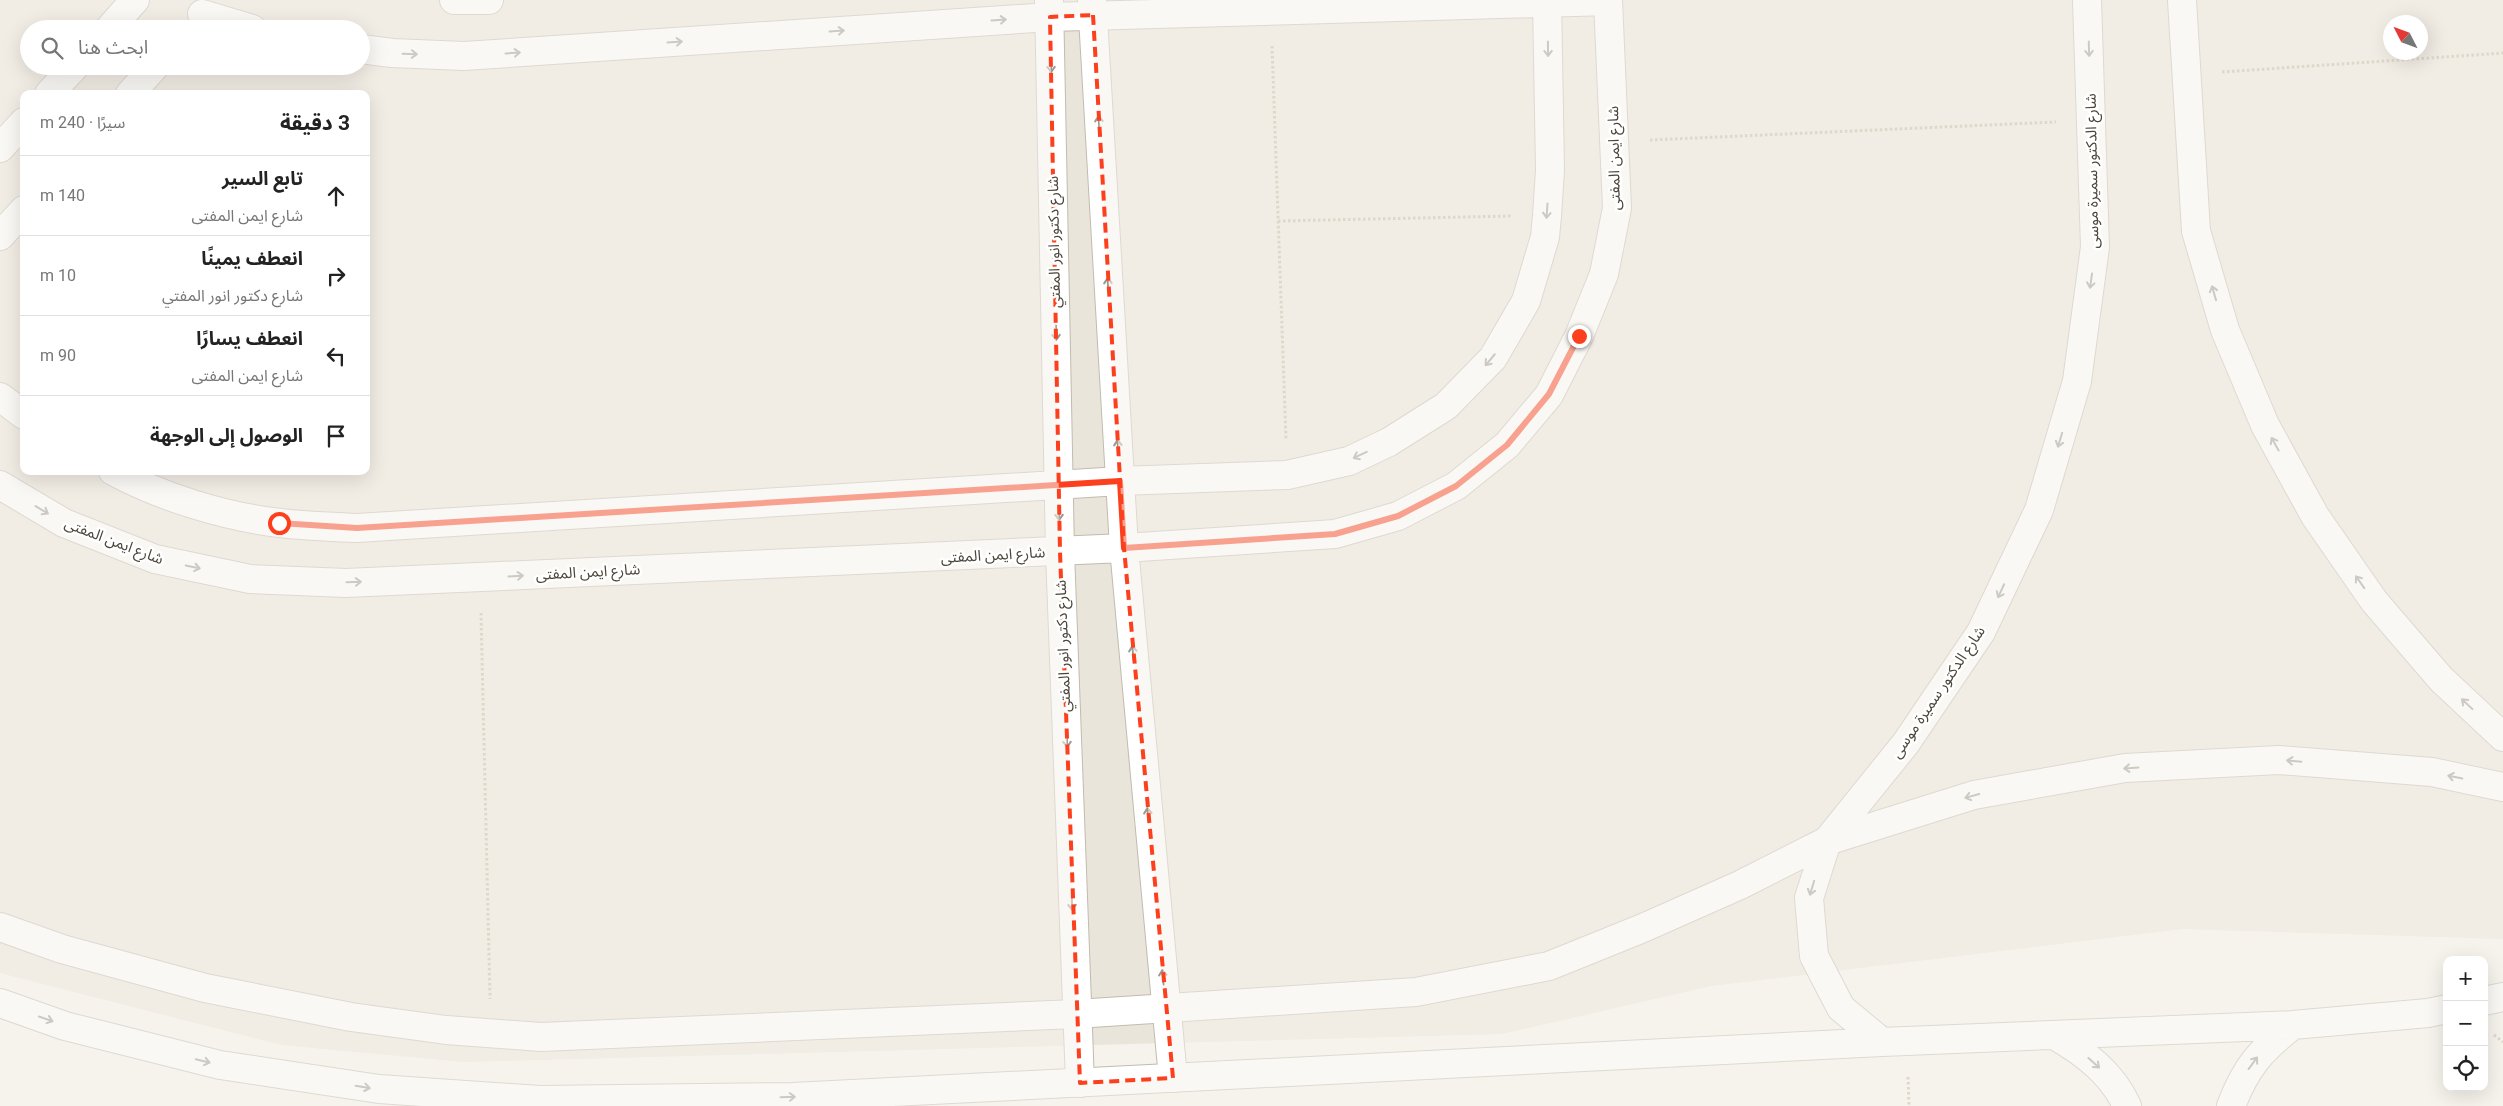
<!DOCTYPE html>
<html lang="ar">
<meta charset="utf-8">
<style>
:root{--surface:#fff;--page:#f6f6f6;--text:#222;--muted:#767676;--line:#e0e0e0}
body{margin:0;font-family:Roboto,"Noto Sans Arabic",sans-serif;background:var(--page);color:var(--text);direction:rtl}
.controls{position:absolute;right:15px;bottom:15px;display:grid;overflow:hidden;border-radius:10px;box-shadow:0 5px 20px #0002}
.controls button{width:45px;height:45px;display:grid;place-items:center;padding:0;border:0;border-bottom:1px solid var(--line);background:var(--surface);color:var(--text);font:25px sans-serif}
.compass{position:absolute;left:2383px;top:15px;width:45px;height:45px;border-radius:50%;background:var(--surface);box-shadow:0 5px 20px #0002;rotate:312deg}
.stop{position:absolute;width:15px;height:15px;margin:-11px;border:4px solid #fc3f1d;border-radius:50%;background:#fff}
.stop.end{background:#fc3f1d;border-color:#fff;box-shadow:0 1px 5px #0008}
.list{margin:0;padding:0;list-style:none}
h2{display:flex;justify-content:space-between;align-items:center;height:65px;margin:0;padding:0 20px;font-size:21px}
h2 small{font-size:16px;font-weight:400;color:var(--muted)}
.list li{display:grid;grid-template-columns:32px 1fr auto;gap:15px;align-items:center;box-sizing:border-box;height:80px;padding:0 20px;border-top:1px solid var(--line)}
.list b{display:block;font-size:19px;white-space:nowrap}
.list p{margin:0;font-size:16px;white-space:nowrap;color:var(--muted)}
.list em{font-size:16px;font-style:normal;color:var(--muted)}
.icon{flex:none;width:28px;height:28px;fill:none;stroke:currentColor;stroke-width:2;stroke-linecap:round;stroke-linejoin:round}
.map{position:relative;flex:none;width:2503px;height:1106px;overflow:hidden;direction:ltr}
.search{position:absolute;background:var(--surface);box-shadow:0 5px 20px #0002;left:20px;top:20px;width:350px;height:55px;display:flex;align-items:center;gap:12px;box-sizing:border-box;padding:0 18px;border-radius:28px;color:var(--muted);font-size:19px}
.panel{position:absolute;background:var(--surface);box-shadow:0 5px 20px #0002;left:20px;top:90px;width:350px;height:385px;border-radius:10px;direction:rtl}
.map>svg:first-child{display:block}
.residential{fill:#eae5da;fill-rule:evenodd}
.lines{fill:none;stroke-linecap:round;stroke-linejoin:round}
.minor-casing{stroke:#c2bbae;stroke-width:30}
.tertiary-casing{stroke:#c2bbae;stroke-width:30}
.path{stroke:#c4b79f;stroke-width:3;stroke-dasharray:2.5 2.5;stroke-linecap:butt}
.minor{stroke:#fff;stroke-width:28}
.tertiary{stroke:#fff;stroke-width:28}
.oneway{stroke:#9c9892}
.route{stroke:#fc3f1d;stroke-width:6}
.marked{fill:none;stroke:#fc3f1d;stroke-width:4;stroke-dasharray:10 6;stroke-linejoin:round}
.labels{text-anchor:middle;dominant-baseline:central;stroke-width:5;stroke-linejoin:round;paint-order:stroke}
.street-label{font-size:15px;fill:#4b4439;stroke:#fff}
</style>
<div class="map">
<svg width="2503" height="1106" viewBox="0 0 2503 1106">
<rect width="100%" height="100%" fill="#f6f3ec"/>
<path class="residential" d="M0,0H2503V939L2183,929L1711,986L1502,1034L464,1062L281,1045L0,973ZM2390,22H2420V52H2390ZM29,29H361V66H29ZM24,94H366V471H24Z"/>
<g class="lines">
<g class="minor-casing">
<path id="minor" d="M454,0H489
M1049,0L1060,552L1080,1083
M1092,0L1124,548L1173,1078
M2182,0L2196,231L2225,330L2265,425L2315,516L2374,601L2441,679L2503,737
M202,14L252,29
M109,29L135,0
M361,49L392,53L464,56L1050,17L1608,1
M49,94L75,66
M130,94L155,66
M0,148L24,122
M0,236L24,210
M0,397L24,415
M113,471C161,497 226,517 280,523C306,526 332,527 357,528L1120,481L1287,475L1349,461L1389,442L1446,406L1493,358L1526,301L1545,237L1547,216L1550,170L1547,0
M0,485L64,523L155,559L250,579L346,583L1124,548L1335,534L1398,516L1456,486L1507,445L1549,395L1579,336L1604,274L1617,208L1608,0
M1827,841L1906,743L1981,632L2039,510L2077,381L2095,247L2087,0"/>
</g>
<g class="tertiary-casing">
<path id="tertiary" d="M1827,841L1809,898L1814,956L1841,1008L1882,1042
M0,927L62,949L205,988L351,1017L446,1030L541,1037L1076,1014L1416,992L1549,966L1643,928L1740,885L1827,841L1974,795L2125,768L2279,760L2432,772L2503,787
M2484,1001L2503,997
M0,1003L65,1026L220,1065L379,1089L540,1100L793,1097L1882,1042L2293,1025L2428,1013L2447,1009
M2054,1035C2085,1053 2112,1073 2127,1106
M2231,1106C2246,1067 2260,1051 2293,1025"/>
</g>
<path class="path" d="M1272,46L1286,440
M2222,72L2503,53
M1650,140L2056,122
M1278,221L1512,216
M481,613L490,999
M2494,1035L2503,1042
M1908,1077L1909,1106"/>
<use href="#minor" class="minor"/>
<use href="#tertiary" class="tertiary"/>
</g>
<defs><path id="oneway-shaft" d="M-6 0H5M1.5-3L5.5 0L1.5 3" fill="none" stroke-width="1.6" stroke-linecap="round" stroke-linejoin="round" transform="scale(1.25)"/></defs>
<g class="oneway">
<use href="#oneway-shaft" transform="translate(999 20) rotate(-4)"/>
<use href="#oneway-shaft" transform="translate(837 31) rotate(-4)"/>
<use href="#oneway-shaft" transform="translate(675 42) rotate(-4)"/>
<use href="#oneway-shaft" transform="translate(1548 49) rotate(89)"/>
<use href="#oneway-shaft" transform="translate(2089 49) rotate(88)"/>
<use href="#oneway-shaft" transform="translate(513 53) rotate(-4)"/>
<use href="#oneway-shaft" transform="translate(410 54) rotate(2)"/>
<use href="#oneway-shaft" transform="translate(1051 65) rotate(89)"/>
<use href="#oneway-shaft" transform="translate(1099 123) rotate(-93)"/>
<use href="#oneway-shaft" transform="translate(1547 211) rotate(94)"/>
<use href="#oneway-shaft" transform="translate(2091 281) rotate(98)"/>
<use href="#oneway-shaft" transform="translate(1108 285) rotate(-93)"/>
<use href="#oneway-shaft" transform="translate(2214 293) rotate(-106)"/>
<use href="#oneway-shaft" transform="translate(1056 333) rotate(89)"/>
<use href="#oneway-shaft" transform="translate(1490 360) rotate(130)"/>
<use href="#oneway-shaft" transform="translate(2060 440) rotate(107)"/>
<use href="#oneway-shaft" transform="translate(2275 444) rotate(-119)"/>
<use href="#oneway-shaft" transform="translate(1118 447) rotate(-93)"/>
<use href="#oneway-shaft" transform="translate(1360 455) rotate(155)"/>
<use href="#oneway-shaft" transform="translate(42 510) rotate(31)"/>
<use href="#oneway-shaft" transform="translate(1059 513) rotate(89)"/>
<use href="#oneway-shaft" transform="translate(193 567) rotate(12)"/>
<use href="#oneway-shaft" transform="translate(516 576) rotate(-3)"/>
<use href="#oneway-shaft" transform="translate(354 582) rotate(-2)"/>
<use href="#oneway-shaft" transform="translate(2360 582) rotate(-125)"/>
<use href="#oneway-shaft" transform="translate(2001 591) rotate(115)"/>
<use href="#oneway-shaft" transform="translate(1133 653) rotate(-95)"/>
<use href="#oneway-shaft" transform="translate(2467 704) rotate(-137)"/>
<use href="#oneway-shaft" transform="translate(1067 740) rotate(88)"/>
<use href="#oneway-shaft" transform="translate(2294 761) rotate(-175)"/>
<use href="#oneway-shaft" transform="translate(2131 768) rotate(176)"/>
<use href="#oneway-shaft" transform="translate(2455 777) rotate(-168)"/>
<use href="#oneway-shaft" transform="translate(1972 796) rotate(165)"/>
<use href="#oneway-shaft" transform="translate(1148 815) rotate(-95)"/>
<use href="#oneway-shaft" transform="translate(1812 888) rotate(107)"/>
<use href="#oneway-shaft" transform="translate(1072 903) rotate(88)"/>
<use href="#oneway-shaft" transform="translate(1163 977) rotate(-95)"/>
<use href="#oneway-shaft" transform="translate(46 1019) rotate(19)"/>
<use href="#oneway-shaft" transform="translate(203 1061) rotate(14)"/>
<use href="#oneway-shaft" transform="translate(2094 1063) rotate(42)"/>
<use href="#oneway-shaft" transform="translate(2253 1063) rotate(-54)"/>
<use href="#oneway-shaft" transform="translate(363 1087) rotate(9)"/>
<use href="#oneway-shaft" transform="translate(788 1097) rotate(-2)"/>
</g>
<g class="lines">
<path class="route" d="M279,523L357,528L1120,481L1124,548L1335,534L1398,516L1456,486L1507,445L1549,394L1579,336"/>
</g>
<path d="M0 0H2503V1106H0ZM1093,15L1124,548L1173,1078L1080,1083L1060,552L1050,17Z" fill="#f6f3ec" fill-opacity=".55" fill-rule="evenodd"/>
<path class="marked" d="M1093,15L1124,548L1173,1078L1080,1083L1060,552L1050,17Z"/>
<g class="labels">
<g class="street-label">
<text transform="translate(1614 158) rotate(-91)">شارع ايمن المفتى</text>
<text transform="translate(2092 171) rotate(-91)">شارع الدكتور سميرة موسى</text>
<text transform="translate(1054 242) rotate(-91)">شارع دكتور انور المفتي</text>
<text transform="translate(114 541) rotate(21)">شارع ايمن المفتى</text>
<text transform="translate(993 555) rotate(-3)">شارع ايمن المفتى</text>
<text transform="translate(588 572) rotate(-3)">شارع ايمن المفتى</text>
<text transform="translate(1063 646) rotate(-92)">شارع دكتور انور المفتي</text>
<text transform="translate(1938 692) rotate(-56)">شارع الدكتور سميرة موسى</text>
</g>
</g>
</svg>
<div class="controls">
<button>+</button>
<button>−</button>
<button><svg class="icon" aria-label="locate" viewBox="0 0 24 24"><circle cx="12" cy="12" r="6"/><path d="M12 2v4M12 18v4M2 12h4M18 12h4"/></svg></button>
</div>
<svg class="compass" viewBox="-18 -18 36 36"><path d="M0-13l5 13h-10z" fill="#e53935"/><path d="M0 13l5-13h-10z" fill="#767676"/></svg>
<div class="stop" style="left:279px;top:523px"></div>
<div class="stop end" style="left:1579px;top:336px"></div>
<div class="search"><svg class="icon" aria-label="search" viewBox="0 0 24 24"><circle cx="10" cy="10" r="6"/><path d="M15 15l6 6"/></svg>ابحث هنا</div>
<section class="panel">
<h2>3 دقيقة<small>سيرًا · 240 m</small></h2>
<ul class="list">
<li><svg class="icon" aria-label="ahead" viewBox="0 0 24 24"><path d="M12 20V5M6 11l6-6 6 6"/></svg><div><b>تابع السير</b><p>شارع ايمن المفتى</p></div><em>140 m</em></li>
<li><svg class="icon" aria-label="right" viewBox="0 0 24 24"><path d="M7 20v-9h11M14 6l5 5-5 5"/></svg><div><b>انعطف يمينًا</b><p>شارع دكتور انور المفتي</p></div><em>10 m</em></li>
<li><svg class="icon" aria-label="left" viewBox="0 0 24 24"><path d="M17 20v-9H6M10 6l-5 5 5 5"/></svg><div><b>انعطف يسارًا</b><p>شارع ايمن المفتى</p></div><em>90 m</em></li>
<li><svg class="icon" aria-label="arrive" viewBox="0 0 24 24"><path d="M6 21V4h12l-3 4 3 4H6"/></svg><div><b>الوصول إلى الوجهة</b></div></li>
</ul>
</section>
</div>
